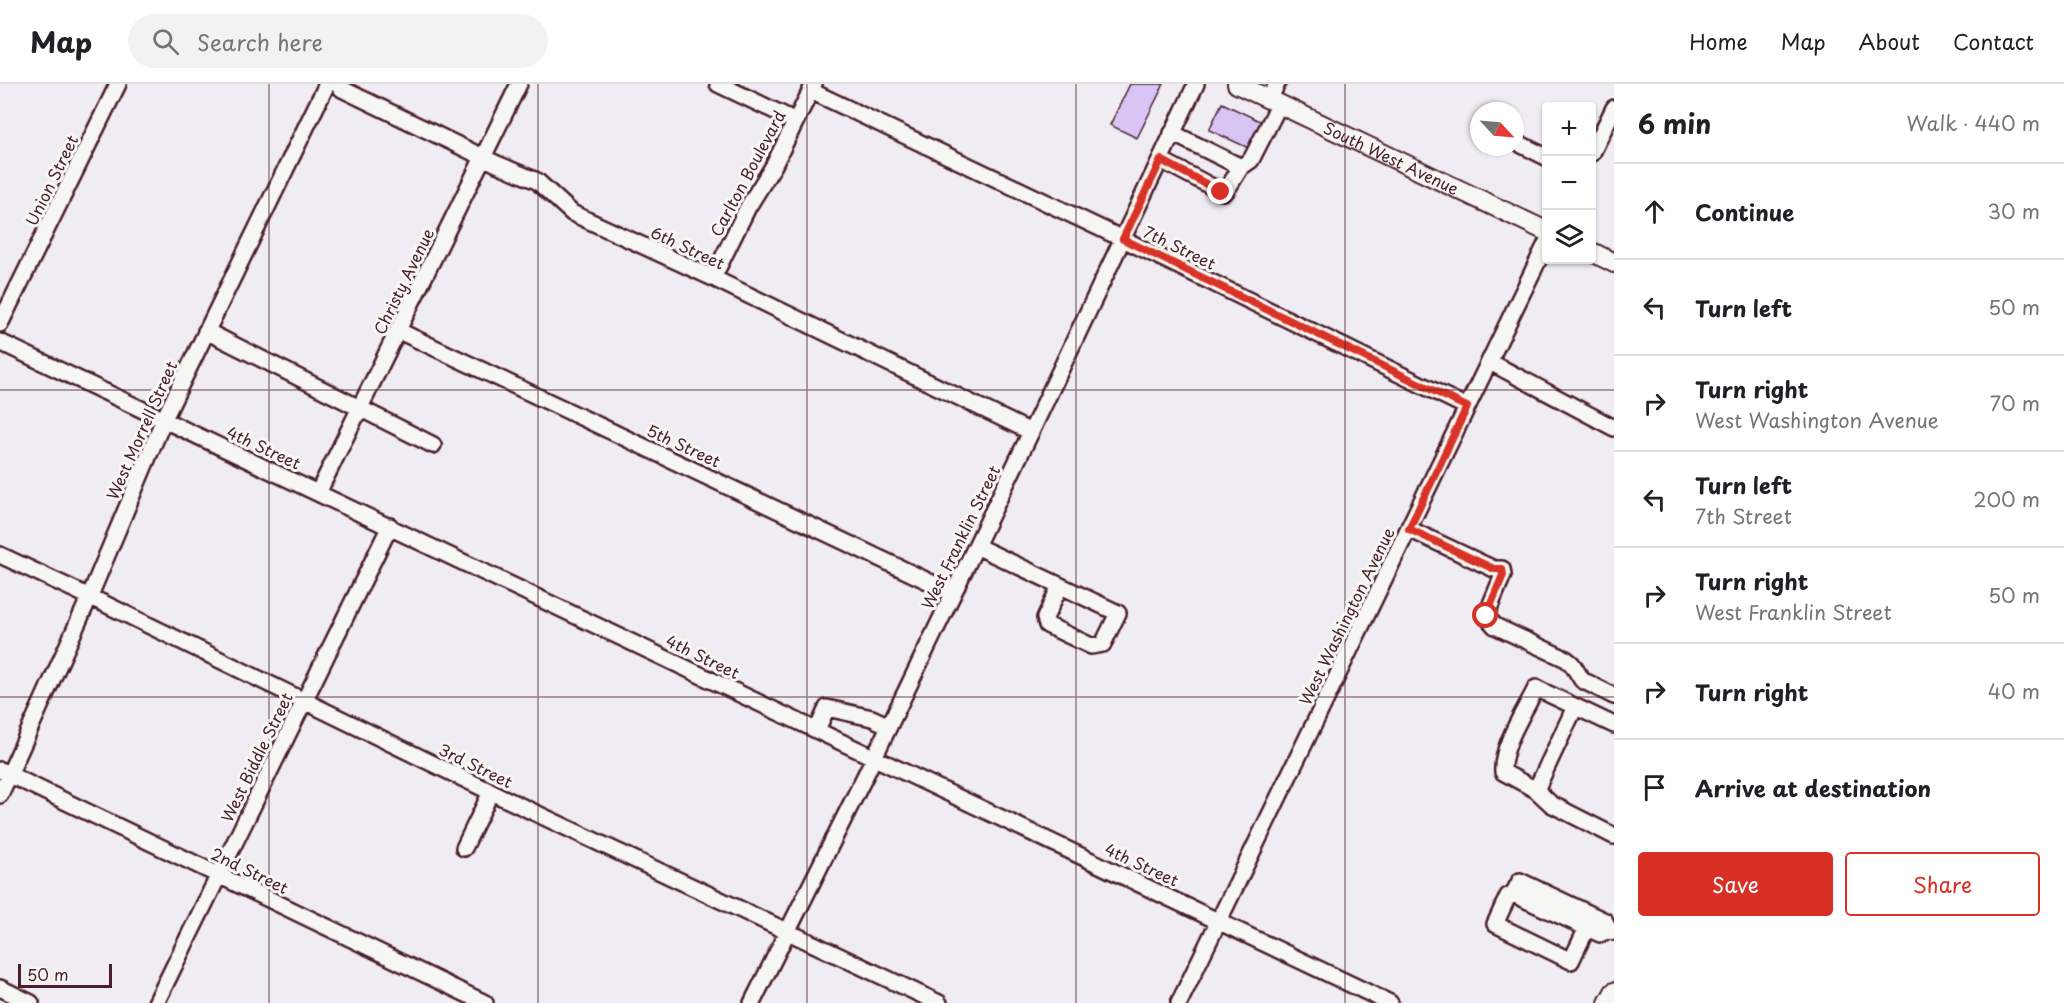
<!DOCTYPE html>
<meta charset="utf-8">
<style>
:root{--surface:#fff;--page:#f2f2f2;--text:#202124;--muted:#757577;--line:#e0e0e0;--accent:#d93025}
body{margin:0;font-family:"Playpen Sans",sans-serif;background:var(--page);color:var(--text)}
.controls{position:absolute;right:18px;top:18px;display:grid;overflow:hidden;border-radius:6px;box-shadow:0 2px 4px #0004}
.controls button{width:54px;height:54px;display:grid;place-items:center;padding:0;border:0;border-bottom:2px solid var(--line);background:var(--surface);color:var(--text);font:30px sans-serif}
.compass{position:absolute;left:1470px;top:18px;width:54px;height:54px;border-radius:50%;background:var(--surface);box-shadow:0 2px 4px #0004;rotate:116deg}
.scale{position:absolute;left:18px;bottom:15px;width:94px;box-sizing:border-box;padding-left:6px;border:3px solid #4a1f2b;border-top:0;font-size:16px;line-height:21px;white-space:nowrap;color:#4a1f2b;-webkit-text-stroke:4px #f6f6f2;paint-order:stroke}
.stop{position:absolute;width:18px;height:18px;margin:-14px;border:4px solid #d93025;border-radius:50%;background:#fff}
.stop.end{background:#d93025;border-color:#fff;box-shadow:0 2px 6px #0008}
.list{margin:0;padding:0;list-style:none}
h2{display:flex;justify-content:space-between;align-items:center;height:78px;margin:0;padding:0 24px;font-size:26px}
h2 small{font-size:20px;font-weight:400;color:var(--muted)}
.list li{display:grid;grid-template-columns:39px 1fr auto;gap:18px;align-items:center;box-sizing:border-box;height:96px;padding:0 24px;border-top:2px solid var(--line)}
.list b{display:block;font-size:22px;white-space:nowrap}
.list p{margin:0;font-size:20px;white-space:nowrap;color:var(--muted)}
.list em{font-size:20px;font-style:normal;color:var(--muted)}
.actions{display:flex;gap:12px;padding:18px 24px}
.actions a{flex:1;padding:14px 0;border:2px solid var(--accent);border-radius:6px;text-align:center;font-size:21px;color:var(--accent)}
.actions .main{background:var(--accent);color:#fff}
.icon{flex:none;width:33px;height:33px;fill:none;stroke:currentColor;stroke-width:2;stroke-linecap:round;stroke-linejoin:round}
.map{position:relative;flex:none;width:1614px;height:919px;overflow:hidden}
header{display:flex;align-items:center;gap:36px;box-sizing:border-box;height:84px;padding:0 30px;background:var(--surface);border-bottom:2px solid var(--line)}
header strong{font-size:28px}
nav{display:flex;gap:33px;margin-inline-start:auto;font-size:21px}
.search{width:420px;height:54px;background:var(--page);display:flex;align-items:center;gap:15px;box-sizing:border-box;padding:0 21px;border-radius:33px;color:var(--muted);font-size:22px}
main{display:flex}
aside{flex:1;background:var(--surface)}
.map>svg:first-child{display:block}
.building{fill:#d8c4f5;stroke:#4a1f2b;stroke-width:1.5}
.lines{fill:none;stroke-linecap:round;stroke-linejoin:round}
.minor-casing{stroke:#4a1f2b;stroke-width:20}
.major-casing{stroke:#4a1f2b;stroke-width:22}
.minor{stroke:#f6f6f2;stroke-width:15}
.major{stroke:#f6f6f2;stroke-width:18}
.route{stroke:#d93025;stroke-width:8}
.grid{fill:none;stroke:#4a1f2b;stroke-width:1.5;stroke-opacity:0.55}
.labels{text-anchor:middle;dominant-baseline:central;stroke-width:6;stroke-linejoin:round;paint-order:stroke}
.street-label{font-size:16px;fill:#4a1f2b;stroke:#f6f6f2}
</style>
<header>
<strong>Map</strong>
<div class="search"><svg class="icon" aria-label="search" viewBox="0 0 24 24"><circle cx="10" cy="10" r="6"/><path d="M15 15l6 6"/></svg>Search here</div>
<nav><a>Home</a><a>Map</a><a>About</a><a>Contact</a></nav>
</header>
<main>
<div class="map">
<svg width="1614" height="919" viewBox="0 0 1614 919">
<rect width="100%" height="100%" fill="#f0ecf3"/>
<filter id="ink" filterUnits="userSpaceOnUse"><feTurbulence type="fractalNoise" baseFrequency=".0167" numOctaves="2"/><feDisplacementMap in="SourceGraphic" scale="12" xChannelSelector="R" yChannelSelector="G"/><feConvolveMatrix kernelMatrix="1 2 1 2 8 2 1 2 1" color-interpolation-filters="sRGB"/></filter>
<g filter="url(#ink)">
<path class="building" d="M1130,0H1164L1137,54L1110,41Z
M1222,19L1266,40L1253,66L1209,46Z"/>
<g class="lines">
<g class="minor-casing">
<path id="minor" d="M337,0L342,5L497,80L537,97L572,129L713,194L1031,348
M718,0L796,37
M811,7L1123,155L1467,323
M1269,16L1277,0
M1172,49L1241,83
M1522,61L1546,73
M1592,69L1614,24
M1161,76L1222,108L1226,107L1241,83L1251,76L1279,21
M713,194L748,123L774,81L814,0
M0,240L118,0
M206,247L433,361
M399,247L953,509
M0,258L1390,919
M1490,278L1614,344
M318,409L519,0
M1409,445L1494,485H1502L1503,491L1486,532L1495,542L1566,575L1572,580L1582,596L1614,612
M976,462L1118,529L1103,560L1091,562L1047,541L1045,534L1060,502
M0,471L105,520L491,708L939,919
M1614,641L1536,604C1525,627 1501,662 1503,688L1536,706L1551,720L1614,752
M817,646L827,624L872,634L889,642
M0,686L485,919
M1536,706L1575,623
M0,711L89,514L164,335L327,0
M464,764L491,708
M1513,810L1508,812L1495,840L1571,877L1587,844
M1609,846L1600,850L1513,810L1520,797L1605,837L1609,846L1614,848
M0,904L31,919
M156,919L390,442
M752,919L867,688L1031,348L1196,0
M1179,919L1546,160"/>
</g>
<g class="major-casing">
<g id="major">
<path id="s1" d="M1237,0L1546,147"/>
<path d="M1592,168L1614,179"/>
<path d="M1608,919L1614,908"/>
</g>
</g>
<use href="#minor" class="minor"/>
<use href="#major" class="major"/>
</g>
</g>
<g class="lines" filter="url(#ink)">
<path class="route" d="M1221,108L1161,76L1123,155L1467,323L1409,445L1494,485H1502L1503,491L1486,532"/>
</g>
<path class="grid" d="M269,0V919M538,0V919M807,0V919M1076,0V919M1345,0V919M0,306H1614M0,613H1614"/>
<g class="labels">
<g class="street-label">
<text stroke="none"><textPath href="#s1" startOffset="171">South West Avenue</textPath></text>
<text transform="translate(747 89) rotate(-62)">Carlton Boulevard</text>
<text transform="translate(51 96) rotate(-64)">Union Street</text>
<text transform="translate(688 163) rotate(25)">6th Street</text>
<text transform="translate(1180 163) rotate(26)">7th Street</text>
<text transform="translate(403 197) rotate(-64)">Christy Avenue</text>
<text transform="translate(141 346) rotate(-66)">West Morrell Street</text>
<text transform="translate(684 361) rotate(25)">5th Street</text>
<text transform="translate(264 363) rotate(25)">4th Street</text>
<text transform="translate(960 453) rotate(-64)">West Franklin Street</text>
<text transform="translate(1346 532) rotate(-64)">West Washington Avenue</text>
<text transform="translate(703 572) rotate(26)">4th Street</text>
<text transform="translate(256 673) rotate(-64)">West Biddle Street</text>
<text transform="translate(476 681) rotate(26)">3rd Street</text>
<text transform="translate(1142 780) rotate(25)">4th Street</text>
<text transform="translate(250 786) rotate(26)">2nd Street</text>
</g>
</g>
</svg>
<div class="controls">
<button>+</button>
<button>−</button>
<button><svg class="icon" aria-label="layers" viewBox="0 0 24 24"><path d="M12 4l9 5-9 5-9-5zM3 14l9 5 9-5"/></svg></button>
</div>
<svg class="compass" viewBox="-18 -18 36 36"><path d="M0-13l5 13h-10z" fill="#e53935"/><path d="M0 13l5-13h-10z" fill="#757577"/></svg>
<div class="scale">50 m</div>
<div class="stop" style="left:1486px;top:532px"></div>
<div class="stop end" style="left:1221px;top:108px"></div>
</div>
<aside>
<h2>6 min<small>Walk · 440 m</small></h2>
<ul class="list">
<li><svg class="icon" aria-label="ahead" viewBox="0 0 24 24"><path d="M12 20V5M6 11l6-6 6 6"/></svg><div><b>Continue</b></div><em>30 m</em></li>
<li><svg class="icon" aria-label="left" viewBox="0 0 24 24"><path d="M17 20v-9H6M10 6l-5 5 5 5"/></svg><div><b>Turn left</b></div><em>50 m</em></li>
<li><svg class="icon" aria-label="right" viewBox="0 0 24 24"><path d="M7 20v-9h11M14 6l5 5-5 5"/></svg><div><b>Turn right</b><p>West Washington Avenue</p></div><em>70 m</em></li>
<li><svg class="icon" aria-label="left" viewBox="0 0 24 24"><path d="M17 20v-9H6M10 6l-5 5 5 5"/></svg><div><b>Turn left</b><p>7th Street</p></div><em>200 m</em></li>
<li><svg class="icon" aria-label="right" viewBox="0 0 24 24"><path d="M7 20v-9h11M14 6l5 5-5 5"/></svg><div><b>Turn right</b><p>West Franklin Street</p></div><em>50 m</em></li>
<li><svg class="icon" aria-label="right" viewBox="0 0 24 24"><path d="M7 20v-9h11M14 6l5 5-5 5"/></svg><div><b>Turn right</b></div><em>40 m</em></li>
<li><svg class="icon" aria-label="arrive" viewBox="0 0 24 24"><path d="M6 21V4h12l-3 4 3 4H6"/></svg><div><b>Arrive at destination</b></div></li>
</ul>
<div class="actions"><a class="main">Save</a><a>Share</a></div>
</aside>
</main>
